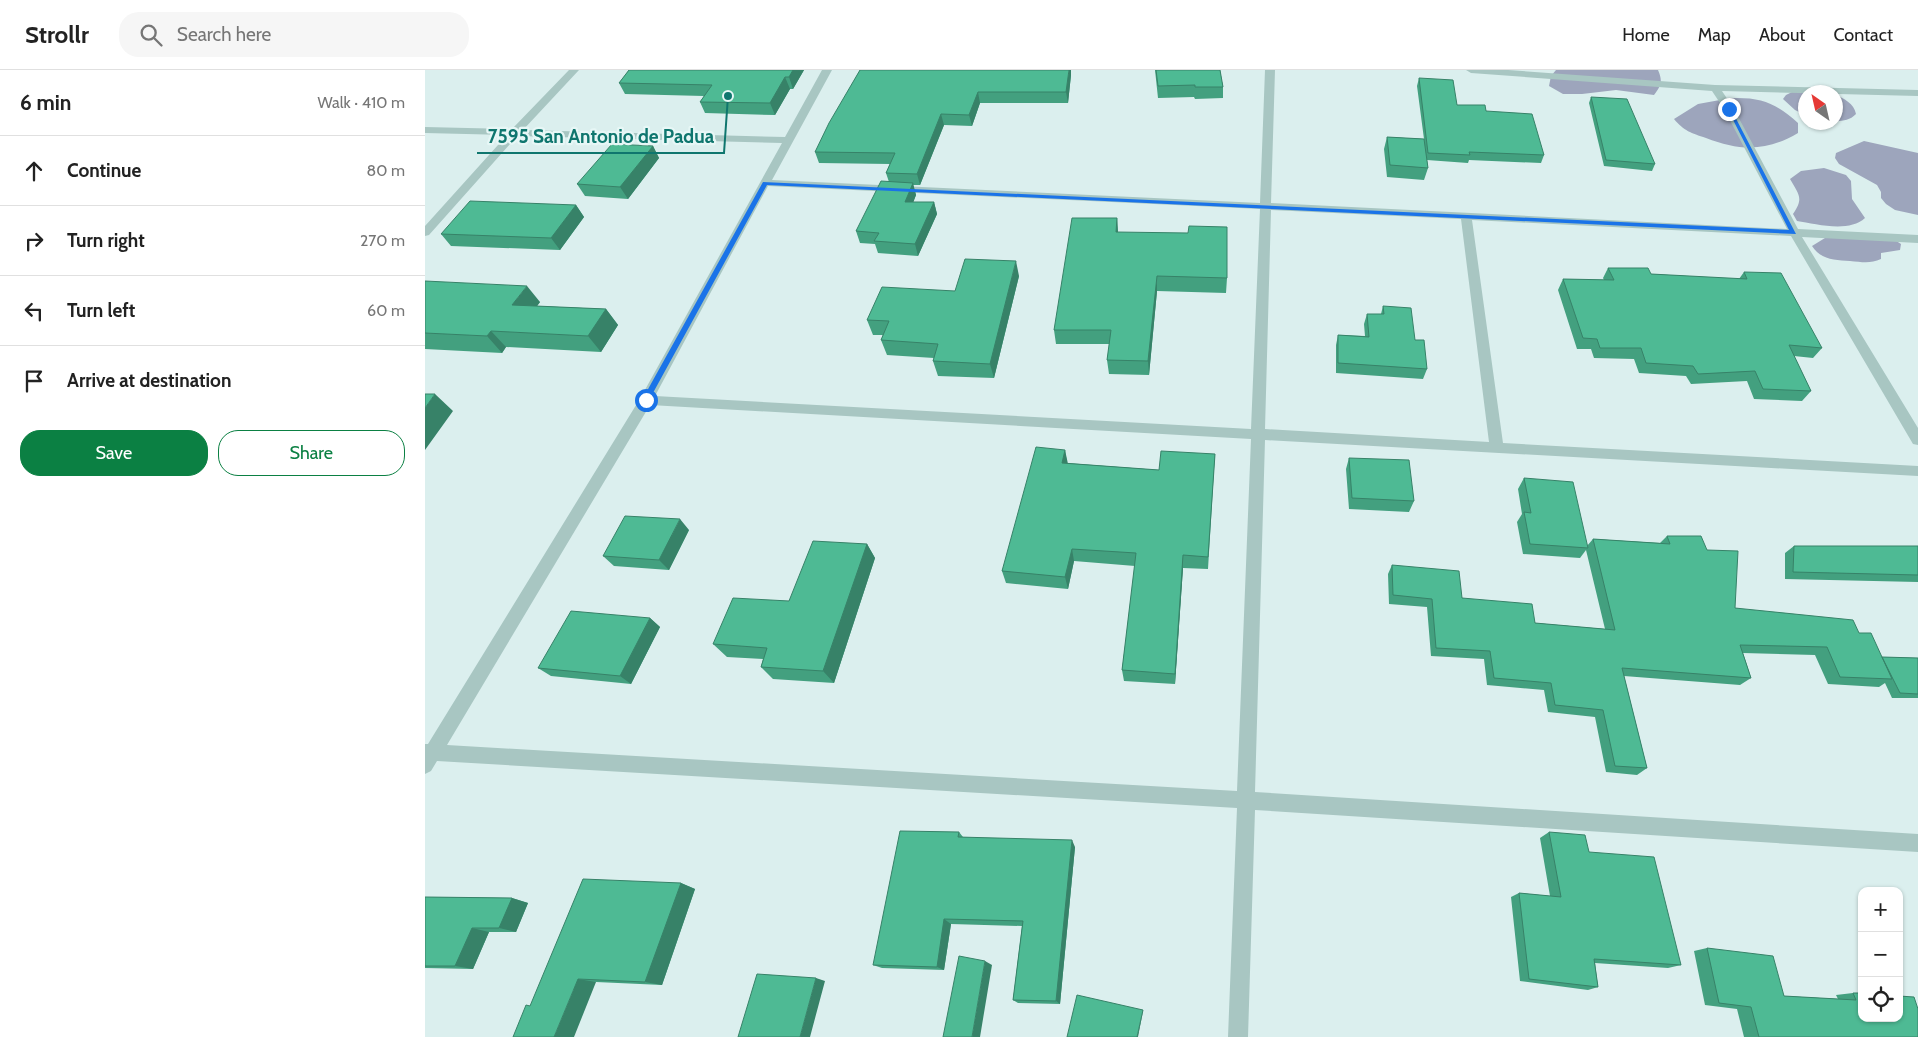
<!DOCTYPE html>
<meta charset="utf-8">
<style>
:root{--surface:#fff;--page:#f6f6f6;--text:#222;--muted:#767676;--line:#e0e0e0;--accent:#0b8043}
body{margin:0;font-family:Cabin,sans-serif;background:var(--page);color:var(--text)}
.controls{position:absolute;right:15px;bottom:15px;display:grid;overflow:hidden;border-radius:10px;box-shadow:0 1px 4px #0004}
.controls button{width:45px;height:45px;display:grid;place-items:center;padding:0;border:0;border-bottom:1px solid var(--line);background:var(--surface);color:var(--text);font:25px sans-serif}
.compass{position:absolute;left:1373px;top:15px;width:45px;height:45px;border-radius:50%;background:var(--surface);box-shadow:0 1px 4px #0004;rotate:326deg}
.stop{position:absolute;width:15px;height:15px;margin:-11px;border:4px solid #1a73e8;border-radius:50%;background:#fff}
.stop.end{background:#1a73e8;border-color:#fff;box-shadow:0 1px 5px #0008}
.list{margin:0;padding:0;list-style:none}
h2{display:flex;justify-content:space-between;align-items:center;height:65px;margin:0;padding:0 20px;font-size:21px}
h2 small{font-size:16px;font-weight:400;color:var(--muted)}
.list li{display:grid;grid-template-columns:32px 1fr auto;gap:15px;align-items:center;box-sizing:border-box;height:70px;padding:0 20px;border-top:1px solid var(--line)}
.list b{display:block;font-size:19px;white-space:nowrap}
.list em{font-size:16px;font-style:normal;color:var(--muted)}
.actions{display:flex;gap:10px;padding:15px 20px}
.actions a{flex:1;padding:11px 0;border:1px solid var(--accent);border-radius:20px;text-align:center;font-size:18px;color:var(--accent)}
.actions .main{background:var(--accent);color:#fff}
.icon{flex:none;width:28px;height:28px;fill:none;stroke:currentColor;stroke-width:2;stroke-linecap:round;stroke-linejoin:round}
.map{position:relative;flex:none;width:1493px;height:967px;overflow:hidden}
header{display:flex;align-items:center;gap:30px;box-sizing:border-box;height:70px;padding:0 25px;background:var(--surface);border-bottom:1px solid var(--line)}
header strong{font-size:24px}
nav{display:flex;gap:28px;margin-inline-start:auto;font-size:18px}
.search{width:350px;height:45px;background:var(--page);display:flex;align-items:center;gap:12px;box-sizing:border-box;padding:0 18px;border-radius:20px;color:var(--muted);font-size:19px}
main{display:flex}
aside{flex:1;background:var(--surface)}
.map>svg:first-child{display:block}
.green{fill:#9da5bc}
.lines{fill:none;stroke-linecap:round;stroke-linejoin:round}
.street{fill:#a8c6c2;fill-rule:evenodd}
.wall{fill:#43a07f}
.shaded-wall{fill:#378268}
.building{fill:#4eba94;stroke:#378268}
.route{fill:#1a73e8}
.leader{fill:none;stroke:#0f766e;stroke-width:2}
.callout-dot{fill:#0f766e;stroke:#e7f7f6;stroke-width:2}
.callout-label{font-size:19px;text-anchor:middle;font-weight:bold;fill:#0f766e;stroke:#e7f7f6;stroke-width:4.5;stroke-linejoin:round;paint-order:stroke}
</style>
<header>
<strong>Strollr</strong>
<div class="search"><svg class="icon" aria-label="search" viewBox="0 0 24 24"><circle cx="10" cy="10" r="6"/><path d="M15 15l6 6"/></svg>Search here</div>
<nav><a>Home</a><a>Map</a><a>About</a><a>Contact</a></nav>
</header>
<main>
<aside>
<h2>6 min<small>Walk · 410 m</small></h2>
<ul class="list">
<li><svg class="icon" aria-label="ahead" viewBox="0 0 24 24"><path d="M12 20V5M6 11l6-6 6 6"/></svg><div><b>Continue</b></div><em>80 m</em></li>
<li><svg class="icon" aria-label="right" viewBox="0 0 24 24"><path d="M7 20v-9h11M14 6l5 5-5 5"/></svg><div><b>Turn right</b></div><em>270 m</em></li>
<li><svg class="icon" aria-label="left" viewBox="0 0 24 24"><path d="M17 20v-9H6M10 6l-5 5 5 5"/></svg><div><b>Turn left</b></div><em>60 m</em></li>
<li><svg class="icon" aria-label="arrive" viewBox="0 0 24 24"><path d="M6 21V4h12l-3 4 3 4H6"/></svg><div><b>Arrive at destination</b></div></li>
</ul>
<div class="actions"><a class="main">Save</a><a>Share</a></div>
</aside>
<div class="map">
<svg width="1493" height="967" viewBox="0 0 1493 967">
<rect width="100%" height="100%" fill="#dbefee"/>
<path class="green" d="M1131,0H1233C1238,11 1236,16 1229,25L1191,20L1157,24H1138L1124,16L1126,6Z
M1373,19L1380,22V45L1370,40L1358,29L1361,25Z
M1411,25C1419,29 1429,33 1431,44C1425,50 1419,51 1411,51Z
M1306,28C1337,27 1350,33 1373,53V63C1341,82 1315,81 1281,68C1266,63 1259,61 1249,49L1273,34Z
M1439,71L1493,83V145L1470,140L1461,134L1456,128V122L1452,115L1414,94L1410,88L1411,83Z
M1399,98L1421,105L1426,111L1427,129L1440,148C1424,163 1391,154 1372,151L1368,144C1379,128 1374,125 1365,109L1376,101Z
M1410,167H1465L1476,174L1475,180L1456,183V189C1445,194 1437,192 1425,191C1410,190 1396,190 1387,176L1400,168Z"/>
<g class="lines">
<path class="street" d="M144,0H154L98,60L360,67L397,0H407L347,110L835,133L840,0H850L846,133L1362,159L1299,39L1287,21L1046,3L1041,0H1083L1290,15L1493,20V26L1297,21L1309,39L1373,159L1493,165V173L1377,167L1493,358V375L1488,374L1366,166L1047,150L1078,373L1493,396V406L840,370L830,722L1493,764V782L830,740L823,967H803L812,738L12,691L6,701L0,704V674H3L216,327L357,73L92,66L4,165L0,166V156L82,65L0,63V57L87,59ZM343,116L835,139L826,359L230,326ZM846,140L1036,149L1064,372L840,359ZM225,335L826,369L812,721L22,675Z"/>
</g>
<path class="wall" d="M204,0H379L368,19H365L350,45L280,43L275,32L279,26L200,24L194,13Z
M435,0L646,5L643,33H555L547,56L519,55L495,115H488L491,125L488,132H509L512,144L493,186L453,183L450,174L435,173L431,161L464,112L461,103L465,94L394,93L390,82Z
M730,0H795L798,17V28L770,29L769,27L733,28Z
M994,8L1032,35L1061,41L1119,85L1116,93L1044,90L1043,93L1002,90L1003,98L999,110L962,107L959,79L962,67L999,69L992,16Z
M1166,27L1230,94L1227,101L1179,96L1164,33Z
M228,76L234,88L203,129L160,126L152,114Z
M151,135L159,147L135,180L26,176L16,164Z
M692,148L693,162L802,208L801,223L732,221L724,305L684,304L682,290L685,274H631L629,260Z
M1183,198L1226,204L1314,209L1319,202L1397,278L1388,288L1369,286L1386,321L1377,331L1329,329L1322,311L1266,314L1261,306L1214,303L1209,289L1169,288L1166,279H1152L1133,220L1138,209L1179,210L1178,208Z
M594,206L569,308L513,306L508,291L509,288L462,285L456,270L458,265H448L442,250L530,221Z
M0,211L115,232L112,236L181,239L193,255L176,282L81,277L77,283L0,279Z
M958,236L990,270L1002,299L998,309L911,303V275L913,265L940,266L939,254L942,244H956Z
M640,380L642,393L734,400L790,384L783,499L758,498L750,614L699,611L697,600L710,496L649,491L643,519L581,513L577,501Z
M924,388L989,431L984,442L924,439L921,399Z
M1099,408L1162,476L1168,469L1235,473L1242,466L1282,480L1310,538L1434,563L1457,587L1493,588V628H1467L1460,613L1454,617L1403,614L1390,585L1318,583L1326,608L1315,615L1199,606L1222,698L1212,705L1181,702L1170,647L1123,642L1119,620L1062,615L1059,589L1006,586L1002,537L964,534L963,504L967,495L1037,528L1110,553L1180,559L1161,480L1155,488L1098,484L1092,452L1097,444L1093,419Z
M264,460L244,500L189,496L178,486Z
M442,474L450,488L409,613L348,609L336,597L338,589L302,587L288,574L364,531Z
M1369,476H1493V512L1360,509V483Z
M225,548L235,557L206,614L126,606L113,598Z
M534,762L538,767L650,777L635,934L593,933L588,930L597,856L526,854L519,900L457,898L448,895Z
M1124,762L1256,895L1243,898L1170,893L1173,917L1163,920L1095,911L1086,827L1094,823L1125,826L1115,768Z
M256,813L270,819L237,915L171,912L105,936Z
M0,827L87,828L103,833L91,862H64L48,899L0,898Z
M1282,878L1359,926L1413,929L1411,925L1428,923L1493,967H1319L1312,939L1280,935L1269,881Z"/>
<path class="shaded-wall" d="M368,0H379L368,19L364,7Z
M644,0H646V5L643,33L641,22Z
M360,7L365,19L350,45L345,33Z
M553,22L555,33L547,56L544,45Z
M516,44L519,55L495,115L492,104Z
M228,76L234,88L203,129L195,117Z
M488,113L491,125L484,144L480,132Z
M509,132L512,144L493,186L490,174Z
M151,135L159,147L135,180L126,168Z
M692,148L693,163L691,162Z
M591,191L594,206L569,308L565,294Z
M732,206V221L724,305L723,291Z
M102,216L115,232L101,251L87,235Z
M181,239L193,255L176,282L163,266Z
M66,261L81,277L77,283L62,266Z
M10,324L28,341L0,380V338Z
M640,380L643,394L637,393Z
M255,449L264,460L244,500L234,490Z
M442,474L450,488L409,613L398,601Z
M647,479L649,491L643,519L640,507Z
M758,485V498L750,614V604Z
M225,548L235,557L206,614L195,606Z
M647,770L650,777L635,934L631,931Z
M256,813L270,819L237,915L220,912Z
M87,828L103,833L91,862L74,858Z
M519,849L526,854L519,900L512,897Z
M47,858L64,862L48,899L30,896Z
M560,891L567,895L555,967H547Z
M391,908L400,911L385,967H375Z
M153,909L171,912L149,967H129Z
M718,940V941L713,967H712Z"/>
<path class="building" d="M204,0H368L364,7H360L345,33L275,32L287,15L194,13Z
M435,0H644L641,22H553L544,45L516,44L492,104L461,103L470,83L390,82L404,53Z
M731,0H795L798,17H770V15L733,16Z
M994,8L1028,10L1032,35H1060L1061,41L1107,44L1119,85L1044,82L1045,85L1003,83Z
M1166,27L1202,29L1230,94L1181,90Z
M962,67L999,69L1003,98L965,95Z
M187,74L228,76L195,117L152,114Z
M456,111L488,113L480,132H509L490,174L449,171L454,163L431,161Z
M45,131L151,135L126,168L16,164Z
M647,148H692L691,162L763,163L764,156L802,157V208L732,206L723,291L682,290L686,260H629Z
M540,189L591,191L565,294L508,291L513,274L456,270L464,251L442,250L457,217L530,221Z
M1183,198H1223L1226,204L1322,209L1319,202L1356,203L1397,278L1364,275L1386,321L1338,319L1330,301L1273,304L1268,296L1221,293L1216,278H1175L1172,269L1158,268L1138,209L1189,210Z
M0,211L102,216L87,235L181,239L163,266L66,261L62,266L0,263Z
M958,236L986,238L990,270H999L1002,299L913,293V265L944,267L942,244H959Z
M0,324H10L0,338Z
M611,377L640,380L637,393L734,400L736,381L790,384L783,487L758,485L750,604L697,600L711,483L647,479L640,507L577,501Z
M924,388L984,390L989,431L927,428Z
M1099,408L1148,412L1163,478L1105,474L1099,442L1106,443Z
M200,446L255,449L234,490L178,486Z
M1242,466H1276L1282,480L1313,481L1310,538L1428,550L1434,563H1446L1467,609L1415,607L1402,577L1315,575L1326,608L1197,598L1222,698L1190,696L1178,640L1130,635L1126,613L1069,608L1065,581L1011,578L1007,529L968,525L967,495L1034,501L1037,528L1107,534L1110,553L1190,560L1168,469L1245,474Z
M388,471L442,474L398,601L336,597L342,578L288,574L308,528L364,531Z
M1369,476H1493V505L1368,502Z
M146,541L225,548L195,606L113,598Z
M1457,587L1493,588V624L1475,623Z
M475,761L534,762L533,767L647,770L631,931L588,930L598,851L519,849L512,897L448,895Z
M1124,762L1160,765L1164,782L1229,787L1256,895L1169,889L1173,917L1104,909L1094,823L1136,827Z
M158,809L256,813L220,912L153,909L129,967H135H88L101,935L105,936Z
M0,827L87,828L74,858H47L30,896H0Z
M1282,878L1348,886L1359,926L1431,930L1428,923H1437V948H1474V926L1489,927L1493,939V967H1334L1326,937L1294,933Z
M534,886L560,891L547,967H518Z
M332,904L391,908L375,967H313Z
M652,925L718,940L712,967H642Z"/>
<path class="route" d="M1302,38L1306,39L1371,164L342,115L223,332L217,330L338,112L1364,160Z"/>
<path class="leader" d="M303 26L299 83H52"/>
<circle class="callout-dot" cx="303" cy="26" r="5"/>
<g class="callout-label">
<text x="176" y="73">7595 San Antonio de Padua</text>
</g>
</svg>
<div class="controls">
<button>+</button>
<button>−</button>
<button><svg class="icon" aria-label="locate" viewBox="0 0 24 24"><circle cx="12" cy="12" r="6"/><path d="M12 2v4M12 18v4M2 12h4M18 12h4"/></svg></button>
</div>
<svg class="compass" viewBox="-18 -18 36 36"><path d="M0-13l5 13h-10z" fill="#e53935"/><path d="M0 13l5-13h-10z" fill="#767676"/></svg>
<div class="stop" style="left:221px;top:330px"></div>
<div class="stop end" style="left:1304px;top:39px"></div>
</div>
</main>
